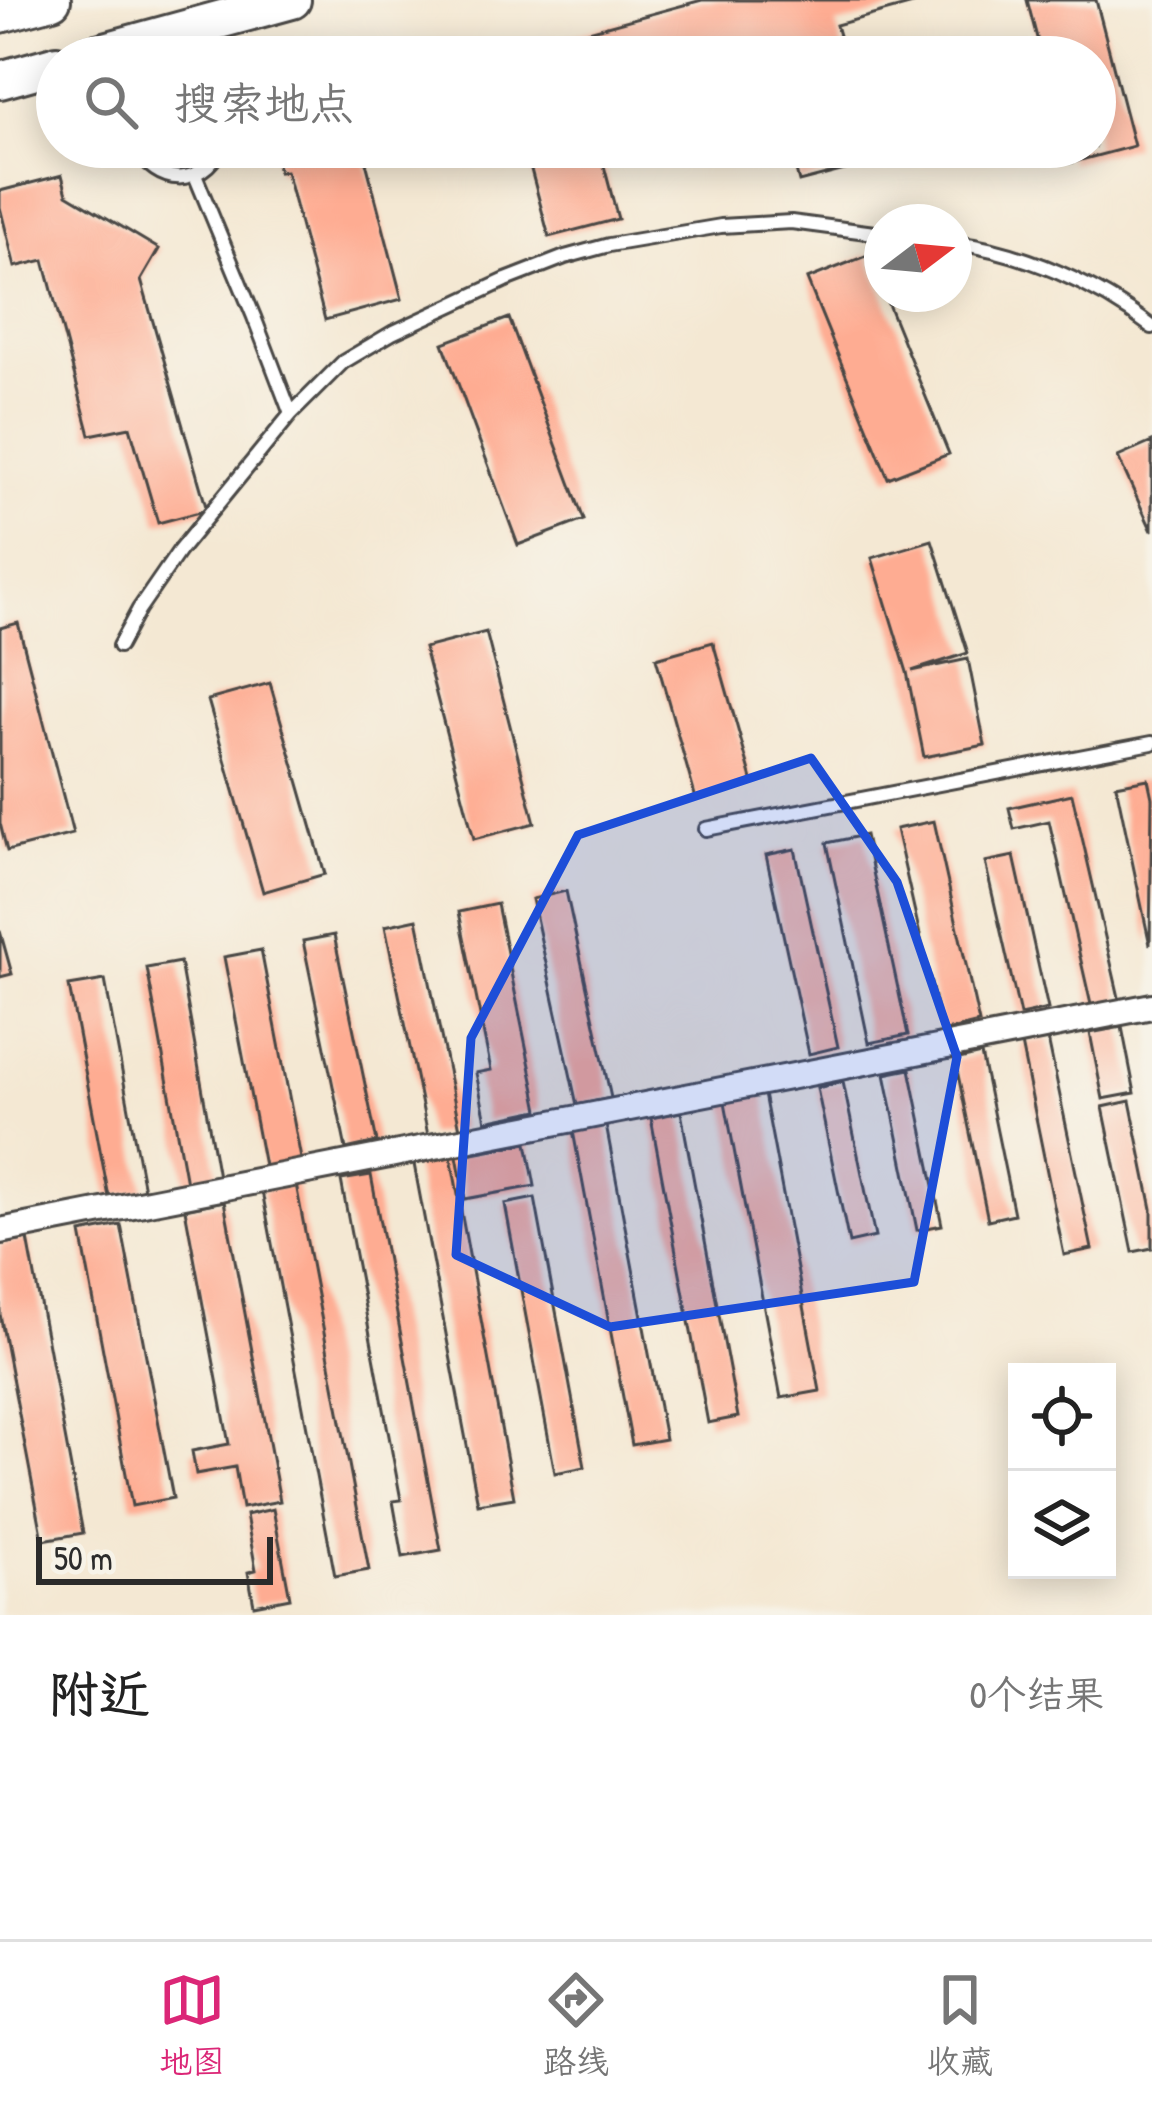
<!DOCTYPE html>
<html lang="zh">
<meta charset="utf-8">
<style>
:root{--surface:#fff;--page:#f6f6f6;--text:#222;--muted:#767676;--line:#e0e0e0;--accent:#db2777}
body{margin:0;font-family:"Patrick Hand","LXGW WenKai TC",sans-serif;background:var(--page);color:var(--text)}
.controls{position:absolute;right:36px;bottom:36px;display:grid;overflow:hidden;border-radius:0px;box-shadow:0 6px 30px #0003}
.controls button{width:108px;height:108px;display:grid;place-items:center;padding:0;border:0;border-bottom:3px solid var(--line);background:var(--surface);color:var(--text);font:60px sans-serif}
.compass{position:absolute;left:864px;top:204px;width:108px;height:108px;border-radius:50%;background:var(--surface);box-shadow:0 6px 30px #0003;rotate:74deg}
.scale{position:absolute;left:36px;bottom:30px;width:237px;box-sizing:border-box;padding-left:12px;border:6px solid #2b2b2b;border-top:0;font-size:33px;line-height:42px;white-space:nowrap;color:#2b2b2b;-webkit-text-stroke:9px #f7f3e8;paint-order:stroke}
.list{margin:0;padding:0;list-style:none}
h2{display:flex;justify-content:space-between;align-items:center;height:156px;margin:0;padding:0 48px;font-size:51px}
h2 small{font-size:39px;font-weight:400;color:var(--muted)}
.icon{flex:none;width:66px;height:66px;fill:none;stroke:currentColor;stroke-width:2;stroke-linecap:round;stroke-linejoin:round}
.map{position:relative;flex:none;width:1152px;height:1615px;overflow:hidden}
.search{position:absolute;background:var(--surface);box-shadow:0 6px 30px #0003;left:36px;right:36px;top:36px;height:132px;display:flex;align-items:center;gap:30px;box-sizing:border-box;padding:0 42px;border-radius:66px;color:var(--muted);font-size:45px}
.sheet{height:324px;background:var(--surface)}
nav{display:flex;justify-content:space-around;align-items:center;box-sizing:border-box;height:168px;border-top:3px solid var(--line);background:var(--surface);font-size:33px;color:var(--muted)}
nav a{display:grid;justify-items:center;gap:6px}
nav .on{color:var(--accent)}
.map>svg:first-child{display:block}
.building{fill:#feac92}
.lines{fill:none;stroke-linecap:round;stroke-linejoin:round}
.service-casing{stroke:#494744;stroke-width:18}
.minor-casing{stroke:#494744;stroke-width:30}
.secondary-casing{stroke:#494744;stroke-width:42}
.service{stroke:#fff;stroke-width:12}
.minor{stroke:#fff;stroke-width:24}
.secondary{stroke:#fff;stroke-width:36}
.marked{fill:#1d4ed8;fill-opacity:0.2;stroke:#1d4ed8;stroke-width:9;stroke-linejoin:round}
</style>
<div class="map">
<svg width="1152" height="1615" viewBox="0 0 1152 1615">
<rect width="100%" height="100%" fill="#f7f3e8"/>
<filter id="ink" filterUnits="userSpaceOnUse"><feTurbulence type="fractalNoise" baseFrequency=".00833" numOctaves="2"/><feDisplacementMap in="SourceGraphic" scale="24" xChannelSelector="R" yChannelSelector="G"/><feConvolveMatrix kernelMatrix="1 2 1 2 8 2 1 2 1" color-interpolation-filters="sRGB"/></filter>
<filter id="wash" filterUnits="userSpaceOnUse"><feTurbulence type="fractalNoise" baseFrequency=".004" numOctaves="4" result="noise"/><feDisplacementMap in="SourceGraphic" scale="48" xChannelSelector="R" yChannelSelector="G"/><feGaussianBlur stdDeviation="2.7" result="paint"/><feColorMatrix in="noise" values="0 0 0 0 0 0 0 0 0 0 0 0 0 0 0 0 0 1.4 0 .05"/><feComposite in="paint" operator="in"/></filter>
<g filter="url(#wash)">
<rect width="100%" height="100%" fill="#f4e8d3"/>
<g id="blocks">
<path class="building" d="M702,0H923L924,1L836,25L845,57H766L763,44L714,57H493Z
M1027,0H1096L1134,146L1070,163L1066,147H1095V57H1042Z
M273,147H362L402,299L325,320L286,171L279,172Z
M525,147H599L618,219L549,237Z
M790,147H868L872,163L799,182Z
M62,175L67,194L159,249L141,280L207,510L158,523L130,427L90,435L44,260L15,267L0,207V191Z
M868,255L949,454L888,478L807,279Z
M509,318L584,520L518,545L443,343Z
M1152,442V531L1118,457Z
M932,540L968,653L912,671L968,659L985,745L924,757L907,672L872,558Z
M18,623L73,834L7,851L0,823V628Z
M486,632L535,823L474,839L424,648Z
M713,642L753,783L696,799L656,658Z
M270,683L325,874L263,892L208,700Z
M1148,779L1152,798L1150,945L1116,785Z
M1072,794L1120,1002L1092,1009L1049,821L1014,829L1009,808Z
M934,821L979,1023L942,1032L896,829Z
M865,835L908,1035L869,1043L827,843Z
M795,849L838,1047L809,1054L766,855Z
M1014,856L1048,1009L1020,1015L985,862Z
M566,891L611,1098L577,1105L532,899Z
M497,904L539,1110L486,1121L476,1073L491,1070L459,912Z
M417,919L460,1129L428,1135L385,926Z
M0,931L12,974L0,977Z
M334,935L377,1142L346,1149L303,941Z
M261,950L302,1164L265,1171L224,957Z
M180,962L218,1177L186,1183L147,968Z
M105,980L144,1190L109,1197L69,986Z
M1122,1027L1135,1093L1103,1099L1090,1033Z
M1048,1039L1092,1249L1064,1255L1021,1044Z
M981,1054L1014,1214L988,1220L955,1060Z
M910,1069L942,1225L917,1230L885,1074Z
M843,1082L875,1237L849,1243L817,1088Z
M764,1094L820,1391L781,1398L725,1102Z
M1130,1101L1152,1209V1248L1133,1252L1103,1107Z
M681,1112L738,1417L708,1423L651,1118Z
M606,1125L665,1439L632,1445L573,1131Z
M527,1143L535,1186L465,1199L457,1156Z
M451,1157L514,1498L478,1504L414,1164Z
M371,1175L441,1550L403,1557L393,1501L401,1500L341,1180Z
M296,1184L369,1570L335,1576L262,1191Z
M535,1198L585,1467L555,1473L505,1204Z
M224,1201L280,1501L242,1508L235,1467L196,1474L192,1451L229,1444L185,1209Z
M121,1225L173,1498L132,1506L81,1233Z
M28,1239L83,1533L43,1540L0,1314V1245Z
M273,1509L290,1598L254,1605L248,1572L256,1570L246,1515Z"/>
</g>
</g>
<g filter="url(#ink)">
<use href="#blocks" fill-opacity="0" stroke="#494744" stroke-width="3"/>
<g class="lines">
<g class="service-casing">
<path id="service" d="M136,147C157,187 201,188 221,147
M195,175L254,317L291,414
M954,243C1022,251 1098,285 1152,327
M119,646L139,609L179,551L291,414L343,362L392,333L506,280L565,257L609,245L721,226L791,222L882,234
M706,829L1152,743"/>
</g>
<g class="minor-casing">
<path id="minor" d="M0,1231L1152,1006"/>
</g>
<g class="secondary-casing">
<path id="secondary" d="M0,14L52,0
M83,57L292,0
M0,80L57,64"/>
</g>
<use href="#service" class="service"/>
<use href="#minor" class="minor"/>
<use href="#secondary" class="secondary"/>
</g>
</g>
<path class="marked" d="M811,758L897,882L957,1057L914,1282L610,1327L456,1255L471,1038L578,835Z"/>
</svg>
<div class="controls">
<button><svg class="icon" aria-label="locate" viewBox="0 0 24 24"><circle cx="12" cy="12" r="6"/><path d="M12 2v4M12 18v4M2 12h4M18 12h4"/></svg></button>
<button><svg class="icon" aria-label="layers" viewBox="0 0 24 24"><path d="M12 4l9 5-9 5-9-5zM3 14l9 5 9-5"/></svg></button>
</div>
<svg class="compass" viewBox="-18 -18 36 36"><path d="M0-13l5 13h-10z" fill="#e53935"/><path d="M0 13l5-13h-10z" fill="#767676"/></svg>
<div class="scale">50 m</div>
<div class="search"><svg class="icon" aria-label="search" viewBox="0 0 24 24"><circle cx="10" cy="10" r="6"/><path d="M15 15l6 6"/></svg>搜索地点</div>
</div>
<section class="sheet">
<h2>附近<small>0个结果</small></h2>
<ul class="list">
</ul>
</section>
<nav>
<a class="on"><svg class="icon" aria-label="map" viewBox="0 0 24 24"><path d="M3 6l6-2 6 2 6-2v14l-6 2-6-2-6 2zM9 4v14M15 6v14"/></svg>地图</a>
<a><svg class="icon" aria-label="directions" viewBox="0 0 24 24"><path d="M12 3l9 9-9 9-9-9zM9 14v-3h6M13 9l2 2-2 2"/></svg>路线</a>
<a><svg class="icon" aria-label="saved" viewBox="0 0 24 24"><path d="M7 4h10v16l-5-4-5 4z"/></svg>收藏</a>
</nav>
